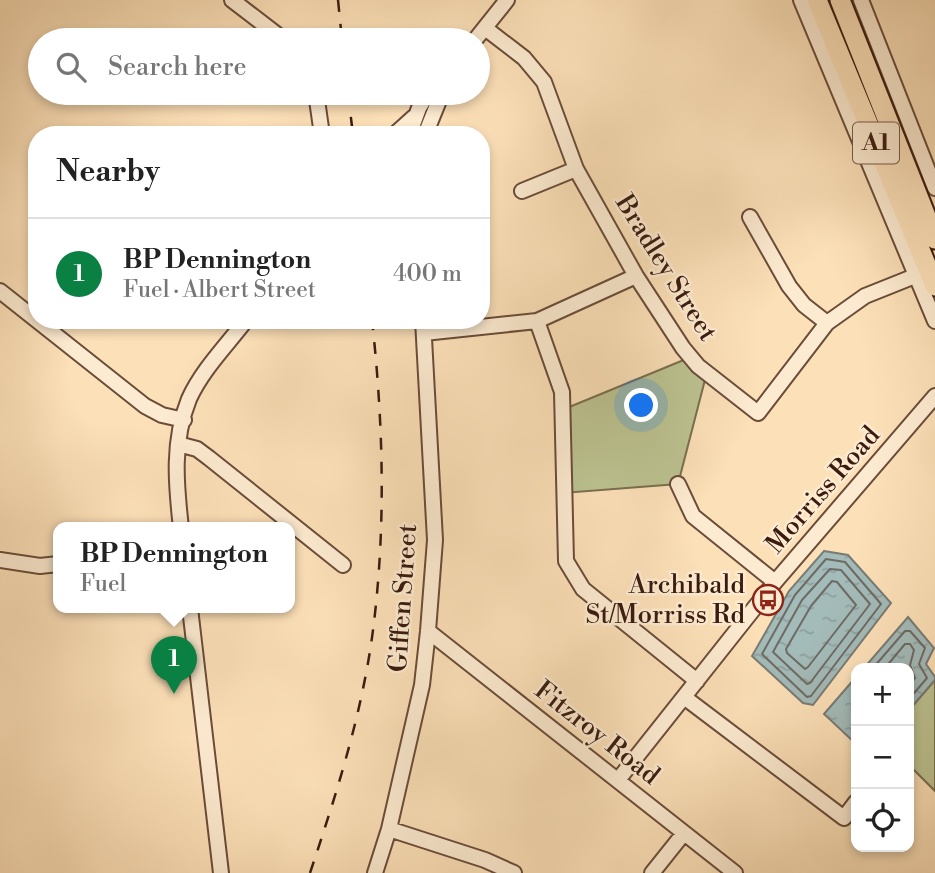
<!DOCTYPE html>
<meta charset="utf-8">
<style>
:root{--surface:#fff;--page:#f6f6f6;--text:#222;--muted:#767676;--line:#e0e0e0;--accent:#0b8043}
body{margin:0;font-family:"Libre Bodoni",serif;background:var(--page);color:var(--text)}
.controls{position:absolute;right:21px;bottom:21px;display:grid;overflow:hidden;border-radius:14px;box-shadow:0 4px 10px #0003}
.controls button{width:63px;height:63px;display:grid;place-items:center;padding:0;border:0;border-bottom:2px solid var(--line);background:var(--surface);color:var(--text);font:35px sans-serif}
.you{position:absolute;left:642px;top:406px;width:24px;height:24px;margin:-18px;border:5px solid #fff;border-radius:50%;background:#1a73e8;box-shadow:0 0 0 10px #1a73e833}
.badge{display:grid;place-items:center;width:46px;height:46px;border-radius:50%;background:var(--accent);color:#fff;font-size:23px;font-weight:700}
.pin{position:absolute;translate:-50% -58px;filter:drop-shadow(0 2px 4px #0008)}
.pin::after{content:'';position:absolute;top:37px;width:24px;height:21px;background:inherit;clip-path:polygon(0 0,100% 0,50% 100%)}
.popup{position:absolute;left:53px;top:522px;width:242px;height:91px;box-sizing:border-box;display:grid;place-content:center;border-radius:14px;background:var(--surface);filter:drop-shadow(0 2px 5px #0005);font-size:23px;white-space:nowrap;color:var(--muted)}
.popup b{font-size:26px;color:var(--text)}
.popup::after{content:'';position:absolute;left:50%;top:100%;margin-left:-14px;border:14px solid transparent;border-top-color:var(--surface)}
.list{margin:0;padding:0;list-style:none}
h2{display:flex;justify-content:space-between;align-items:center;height:91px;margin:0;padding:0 28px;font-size:30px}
h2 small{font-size:23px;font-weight:400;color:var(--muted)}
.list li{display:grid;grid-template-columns:46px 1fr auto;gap:21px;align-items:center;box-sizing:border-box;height:112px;padding:0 28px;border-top:2px solid var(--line)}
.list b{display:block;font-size:26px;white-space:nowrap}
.list p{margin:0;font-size:23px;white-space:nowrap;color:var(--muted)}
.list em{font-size:23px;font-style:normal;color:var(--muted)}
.icon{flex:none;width:38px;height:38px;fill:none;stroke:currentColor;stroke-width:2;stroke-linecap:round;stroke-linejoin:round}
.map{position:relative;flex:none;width:935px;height:873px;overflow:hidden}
.search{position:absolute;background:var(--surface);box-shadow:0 4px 10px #0003;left:28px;top:28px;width:462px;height:77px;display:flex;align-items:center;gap:18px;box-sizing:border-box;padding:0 24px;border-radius:38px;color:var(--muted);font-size:26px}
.panel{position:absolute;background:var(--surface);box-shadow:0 4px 10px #0003;left:28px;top:126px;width:462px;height:203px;border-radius:28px}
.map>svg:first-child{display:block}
.park{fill:#bcc391;stroke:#7a6f50;stroke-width:2}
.water{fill:url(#water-ripples);stroke:#797b75;stroke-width:2}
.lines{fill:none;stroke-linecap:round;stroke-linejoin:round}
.shore{stroke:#6e6b64;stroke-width:2}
.minor-casing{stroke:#6a4c39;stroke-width:18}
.highway-casing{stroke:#391b0f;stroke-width:23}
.minor{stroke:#fdebd1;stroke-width:14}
.highway{stroke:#fce0b8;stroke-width:19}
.rail{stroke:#391b0f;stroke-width:2.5;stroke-dasharray:12 12;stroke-linecap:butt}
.labels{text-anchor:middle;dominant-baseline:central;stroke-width:5;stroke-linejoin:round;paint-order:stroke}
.shield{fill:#fdebd1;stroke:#745949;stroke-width:2}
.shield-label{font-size:24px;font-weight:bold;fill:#391b0f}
.street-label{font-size:26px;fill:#391b0f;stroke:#fdebd1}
.poi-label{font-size:26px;fill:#391b0f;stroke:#fdebd1;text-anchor:end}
</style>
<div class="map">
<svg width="935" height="873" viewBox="0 0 935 873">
<defs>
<pattern id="water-ripples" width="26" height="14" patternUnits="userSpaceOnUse" patternTransform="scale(1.75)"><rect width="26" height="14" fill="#a3bbb9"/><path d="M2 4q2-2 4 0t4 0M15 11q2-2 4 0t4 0" fill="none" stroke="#8da09e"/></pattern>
</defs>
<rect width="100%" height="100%" fill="#fce0b8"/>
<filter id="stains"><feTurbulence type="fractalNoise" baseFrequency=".00286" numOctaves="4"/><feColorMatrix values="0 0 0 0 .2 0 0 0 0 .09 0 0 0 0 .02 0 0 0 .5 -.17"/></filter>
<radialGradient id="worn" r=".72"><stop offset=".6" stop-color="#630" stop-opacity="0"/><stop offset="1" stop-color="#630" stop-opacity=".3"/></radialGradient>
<path class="park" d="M691,357L707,372L678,484L563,493L562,410Z
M935,680V791L913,769L909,771V710Z"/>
<path class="water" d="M824,551L848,555L891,603L813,705L803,703L752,656L789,591Z
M908,617L934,648L926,664L935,677V680L909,710V668H864Z
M856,677V744L824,714Z"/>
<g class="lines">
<path class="shore" d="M826,559L845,562L881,604L811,696L807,697L762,654L795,595Z
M830,569L841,570L870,604L810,683L807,684L773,652L802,600Z
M832,581L837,582L856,605L808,667L805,669L787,653L786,649L811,606Z
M873,668L905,631H910L925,648L919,664L927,678L909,699
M885,668L905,644H910L914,650L910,665L915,678L909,686"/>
<g class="minor-casing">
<path id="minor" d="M232,0L284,40
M801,0L935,321
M861,0L935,188
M485,28L524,58L544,82L576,169L636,276L683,348L698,366L758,413L827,323L865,296L915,276
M475,40L507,0
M316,93L322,135
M394,135L414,117
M409,135L419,108L428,93
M425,135L442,93
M522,191L576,169
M750,217L789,286L804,305L827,323
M0,291L145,406L162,415L184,420
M537,321L562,392L566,561L583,589L697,681
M424,333L537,321L636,276
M178,444L197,449L209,458L343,565
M678,484L693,516L775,582
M181,528C176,484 172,441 189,399C202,370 227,345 246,320
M0,560L40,566L58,564
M190,608L221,873
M428,631L735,873
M684,697L844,818L856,802
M618,780L775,582L935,396
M389,829L485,860L514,873
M375,873L389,829L422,685L428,631L435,540L423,320
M652,873L684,833"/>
</g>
<g class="highway-casing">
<path id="highway" d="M817,0L935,286
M840,0L935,239"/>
</g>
<use href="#minor" class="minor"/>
<use href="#highway" class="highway"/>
<path class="rail" d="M338,0L342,40
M348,93L353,135
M310,873C337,792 364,708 374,622C386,522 383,420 372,320"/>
</g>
<defs>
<g id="bus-ring" transform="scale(1.575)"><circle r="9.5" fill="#fdebd1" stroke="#8f2418" stroke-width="1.5"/><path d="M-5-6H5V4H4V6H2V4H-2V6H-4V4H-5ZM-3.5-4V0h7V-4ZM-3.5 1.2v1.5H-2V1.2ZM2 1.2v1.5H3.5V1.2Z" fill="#8f2418"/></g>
</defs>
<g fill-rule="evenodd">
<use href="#bus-ring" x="768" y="600"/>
</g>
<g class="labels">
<rect class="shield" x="853" y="122.5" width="46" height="41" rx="5"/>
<g class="shield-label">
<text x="876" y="143">A1</text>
</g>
<g class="street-label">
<text transform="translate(666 268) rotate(58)">Bradley Street</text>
<text transform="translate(823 490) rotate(-49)">Morriss Road</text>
<text transform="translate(403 598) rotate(-86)">Giffen Street</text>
<text transform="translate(597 733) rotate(38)">Fitzroy Road</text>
</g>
<g class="poi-label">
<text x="745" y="585">Archibald<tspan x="745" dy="30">St/Morriss Rd</tspan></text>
</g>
</g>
<rect width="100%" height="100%" filter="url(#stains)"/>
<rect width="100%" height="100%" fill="url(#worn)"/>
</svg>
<div class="controls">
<button>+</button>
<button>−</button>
<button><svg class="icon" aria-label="locate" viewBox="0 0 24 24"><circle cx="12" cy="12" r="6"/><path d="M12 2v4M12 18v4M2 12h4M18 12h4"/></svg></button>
</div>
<div class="you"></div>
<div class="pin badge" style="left:174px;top:694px">1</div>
<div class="popup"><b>BP Dennington</b>Fuel</div>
<div class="search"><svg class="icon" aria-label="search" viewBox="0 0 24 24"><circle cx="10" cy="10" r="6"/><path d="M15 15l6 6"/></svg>Search here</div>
<section class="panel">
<h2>Nearby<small></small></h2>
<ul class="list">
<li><span class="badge">1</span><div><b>BP Dennington</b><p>Fuel · Albert Street</p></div><em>400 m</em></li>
</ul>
</section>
</div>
